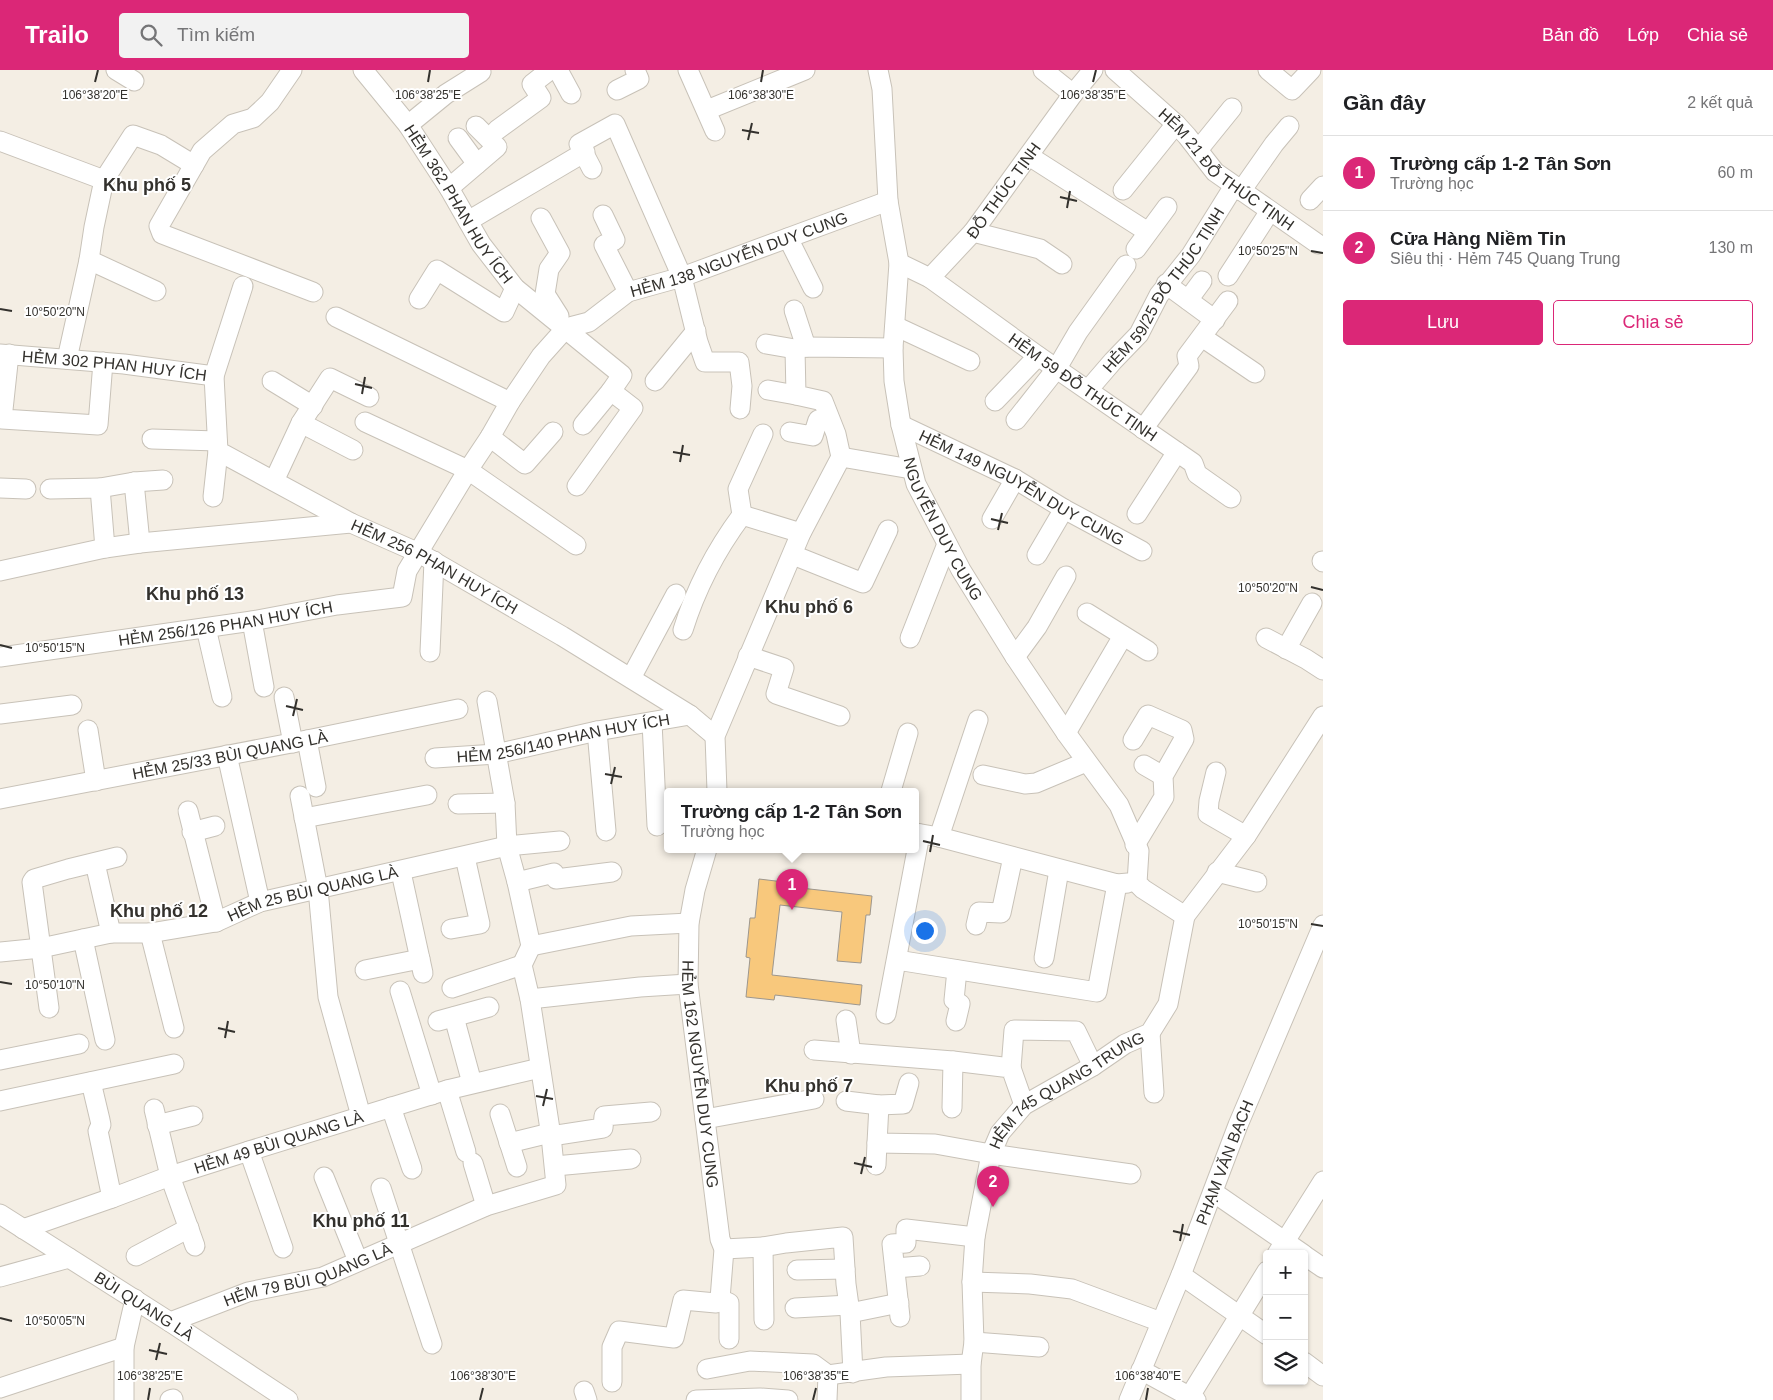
<!DOCTYPE html>
<html lang="vi">
<meta charset="utf-8">
<style>
:root{--surface:#fff;--page:#f2f2f2;--text:#202124;--muted:#757577;--line:#e0e0e0;--accent:#db2777}
body{margin:0;font-family:Helvetica,sans-serif;background:var(--page);color:var(--text)}
.controls{position:absolute;right:15px;bottom:15px;display:grid;overflow:hidden;border-radius:5px;box-shadow:0 1px 4px #0004}
.controls button{width:45px;height:45px;display:grid;place-items:center;padding:0;border:0;border-bottom:1px solid var(--line);background:var(--surface);color:var(--text);font:25px sans-serif}
.you{position:absolute;left:924px;top:860px;width:18px;height:18px;margin:-12px;border:4px solid #fff;border-radius:50%;background:#1a73e8;box-shadow:0 0 0 8px #1a73e833}
.badge{display:grid;place-items:center;width:32px;height:32px;border-radius:50%;background:var(--accent);color:#fff;font-size:16px;font-weight:700}
.pin{position:absolute;translate:-50% -41px;filter:drop-shadow(0 1px 2px #0008)}
.pin::after{content:'';position:absolute;top:26px;width:18px;height:15px;background:inherit;clip-path:polygon(0 0,100% 0,50% 100%)}
.popup{position:absolute;left:664px;top:718px;width:255px;height:65px;box-sizing:border-box;display:grid;place-content:center;border-radius:5px;background:var(--surface);filter:drop-shadow(0 1px 4px #0005);font-size:16px;white-space:nowrap;color:var(--muted)}
.popup b{font-size:19px;color:var(--text)}
.popup::after{content:'';position:absolute;left:50%;top:100%;margin-left:-10px;border:10px solid transparent;border-top-color:var(--surface)}
.list{margin:0;padding:0;list-style:none}
h2{display:flex;justify-content:space-between;align-items:center;height:65px;margin:0;padding:0 20px;font-size:21px}
h2 small{font-size:16px;font-weight:400;color:var(--muted)}
.list li{display:grid;grid-template-columns:32px 1fr auto;gap:15px;align-items:center;box-sizing:border-box;height:75px;padding:0 20px;border-top:1px solid var(--line)}
.list b{display:block;font-size:19px;white-space:nowrap}
.list p{margin:0;font-size:16px;white-space:nowrap;color:var(--muted)}
.list em{font-size:16px;font-style:normal;color:var(--muted)}
.actions{display:flex;gap:10px;padding:15px 20px}
.actions a{flex:1;padding:11px 0;border:1px solid var(--accent);border-radius:5px;text-align:center;font-size:18px;color:var(--accent)}
.actions .main{background:var(--accent);color:#fff}
.icon{flex:none;width:28px;height:28px;fill:none;stroke:currentColor;stroke-width:2;stroke-linecap:round;stroke-linejoin:round}
.map{position:relative;flex:none;width:1323px;height:1330px;overflow:hidden}
header{display:flex;align-items:center;gap:30px;box-sizing:border-box;height:70px;padding:0 25px;background:var(--accent);color:#fff}
header strong{font-size:24px}
nav{display:flex;gap:28px;margin-inline-start:auto;font-size:18px}
.search{width:350px;height:45px;background:var(--page);display:flex;align-items:center;gap:12px;box-sizing:border-box;padding:0 18px;border-radius:5px;color:var(--muted);font-size:19px}
main{display:flex}
aside{flex:1;background:var(--surface)}
.map>svg:first-child{display:block}
.building{fill:#f8c87c;stroke:#9d978e}
.lines{fill:none;stroke-linecap:round;stroke-linejoin:round}
.minor-casing{stroke:#c8c2b8;stroke-width:21}
.minor{stroke:#fff;stroke-width:19}
.ticks{fill:none;stroke:#33312d;stroke-width:2}
.labels{text-anchor:middle;dominant-baseline:central;stroke-width:4;stroke-linejoin:round;paint-order:stroke}
.street-label{font-size:16px;fill:#33312d;stroke:#fff}
.neighbourhood-label{font-size:18px;font-weight:bold;fill:#33312d;stroke:#fff}
.ticks-label{font-size:12px;text-anchor:middle;fill:#33312d;stroke:#fff;stroke-width:4;stroke-linejoin:round;paint-order:stroke}
</style>
<header>
<strong>Trailo</strong>
<div class="search"><svg class="icon" aria-label="search" viewBox="0 0 24 24"><circle cx="10" cy="10" r="6"/><path d="M15 15l6 6"/></svg>Tìm kiếm</div>
<nav><a>Bản đồ</a><a>Lớp</a><a>Chia sẻ</a></nav>
</header>
<main>
<div class="map">
<svg width="1323" height="1330" viewBox="0 0 1323 1330">
<rect width="100%" height="100%" fill="#f4eee4"/>
<path class="building" d="M759,809L784,812L783,816L872,826L870,845H866L861,893L837,891L842,842L780,835L772,905L862,915L860,935L775,925L774,930L746,927L750,888L746,887L750,848H755Z"/>
<g class="lines">
<g class="minor-casing">
<g id="minor">
<path d="M116,0L134,11"/>
<path id="s1" d="M363,0L408,55L449,118L481,174L515,218L622,305L611,321L633,338L577,416"/>
<path d="M558,0L571,24"/>
<path d="M688,0L715,61"/>
<path id="s2" d="M878,0L882,19L888,131L899,193L893,278L894,311L901,355L916,414L961,500L1015,587L1066,663L1119,735L1139,781L1137,813L1143,819L1185,846"/>
<path d="M1043,0L1073,24"/>
<path id="s3" d="M1115,0L1176,54L1187,66L1215,102L1318,174"/>
<path d="M1268,0L1292,20L1311,0"/>
<path d="M617,20L639,9L635,0"/>
<path d="M707,40L805,0"/>
<path d="M408,55L446,24L481,2"/>
<path d="M497,60L541,28L532,14L550,0"/>
<path d="M458,68L477,94"/>
<path d="M0,71L104,110"/>
<path d="M1198,80L1232,38"/>
<path d="M1029,86L1148,162"/>
<path d="M194,95L159,156L162,164L313,222"/>
<path d="M592,99L579,74L615,54L682,207L698,272L705,292H739L742,316L740,339"/>
<path d="M449,118L497,77L476,56"/>
<path d="M1123,120L1176,54"/>
<path d="M1241,121L1274,74L1289,56"/>
<path d="M1310,130L1323,116"/>
<path d="M603,145L615,170L604,175L628,222"/>
<path d="M541,148L560,183L549,199L545,224L559,246"/>
<path d="M468,151L585,82"/>
<path d="M973,162L1040,179L1062,194"/>
<path d="M788,168L813,218"/>
<path d="M1136,179L1167,137"/>
<path d="M89,190L156,221"/>
<path id="s4" d="M899,193L930,208L973,162L1073,24L1093,0"/>
<path d="M1228,206L1270,141"/>
<path id="s5" d="M930,208L1038,286L1193,393L1197,404L1231,428"/>
<path d="M1166,214L1215,250"/>
<path d="M419,229L437,200L504,242L515,218"/>
<path d="M1188,230L1202,211"/>
<path d="M794,240L806,277"/>
<path d="M336,247L510,332"/>
<path d="M895,256L970,291"/>
<path d="M1202,267L1255,303"/>
<path d="M766,274L795,279L806,277L893,278"/>
<path d="M795,279L796,325L823,331L836,364L841,387"/>
<path id="s6" d="M0,284L124,294L214,306L218,381L351,453"/>
<path d="M9,284L2,349L98,355L103,292"/>
<path d="M67,289L89,190L94,157L104,110L133,65L161,75L194,95L202,81L233,54L253,48L270,32L292,0"/>
<path d="M214,306L243,216"/>
<path d="M272,311L313,336"/>
<path d="M655,311L696,261"/>
<path d="M768,320L796,325"/>
<path id="s7" d="M1088,320L1113,291L1139,264L1159,225L1191,185L1234,116"/>
<path d="M995,331L1038,286"/>
<path d="M1016,350L1057,298L1078,262L1126,195"/>
<path d="M365,352L468,400L576,475"/>
<path d="M301,353L353,380"/>
<path d="M583,355L611,321"/>
<path id="s8" d="M901,355L1015,409L1064,439L1142,481"/>
<path d="M1143,359L1189,296L1187,286L1228,231"/>
<path d="M790,362L813,366L818,350L830,352"/>
<path d="M490,367L525,394L553,362"/>
<path d="M152,369L217,371"/>
<path d="M274,411L301,353L330,308L369,327"/>
<path d="M134,412L140,473"/>
<path d="M0,418L26,419"/>
<path d="M100,418L134,412L163,410"/>
<path d="M50,419L100,418L105,478"/>
<path d="M213,427L218,381"/>
<path d="M1137,444L1177,382"/>
<path d="M742,445L801,463"/>
<path d="M992,449L1015,409"/>
<path d="M793,485L863,513L888,460"/>
<path d="M1037,485L1064,439"/>
<path d="M1322,491L1323,492"/>
<path id="s9" d="M0,501L105,478L140,473L351,453L419,483L562,566L690,645L715,666"/>
<path d="M1087,543L1148,581"/>
<path d="M252,551L264,617"/>
<path d="M206,558L222,627"/>
<path d="M683,560C696,518 716,480 742,445L738,419L763,364"/>
<path d="M910,568L947,474"/>
<path d="M1266,568L1306,589L1323,600"/>
<path d="M1286,579L1312,533"/>
<path d="M430,582L434,491"/>
<path d="M748,586L784,598L776,624L840,646"/>
<path id="s10" d="M0,587L252,551L337,535L402,527L407,501L468,400L490,367L510,332L541,286L566,258L589,252L628,222L682,207L888,131"/>
<path d="M1015,587L1037,557L1066,506"/>
<path d="M631,608L676,524"/>
<path d="M284,627L293,673"/>
<path d="M0,644L72,635"/>
<path d="M652,652L657,756"/>
<path d="M88,660L96,711"/>
<path d="M597,661L606,761"/>
<path d="M1066,663L1123,566"/>
<path d="M307,670L316,717"/>
<path d="M1133,670L1148,645L1182,660L1184,669L1163,706L1164,727L1135,775"/>
<path d="M227,685L260,832"/>
<path id="s11" d="M435,688L496,684L597,661L690,645"/>
<path d="M1144,695L1163,706"/>
<path d="M1216,702L1209,731L1208,744L1246,766"/>
<path d="M983,705L1025,714L1036,713L1086,692"/>
<path d="M717,721L715,666L801,463L841,387L911,399"/>
<path d="M891,721L908,663"/>
<path d="M300,726L318,819L328,927L361,1046"/>
<path id="s12" d="M0,729L307,670L458,639"/>
<path d="M458,734L505,733"/>
<path d="M188,741L216,852"/>
<path d="M304,748L427,725"/>
<path d="M192,762L215,756"/>
<path d="M916,763L939,767L1117,814L1128,813"/>
<path d="M939,767L978,650"/>
<path id="s13" d="M707,779L695,820L689,853L688,914L720,1169L724,1179L720,1229"/>
<path d="M95,793L111,863"/>
<path d="M401,802L423,903"/>
<path d="M1217,802L1257,812"/>
<path d="M517,812L554,803L556,809L612,802"/>
<path d="M976,855L979,842L1001,843L1013,787"/>
<path d="M451,859L480,854L465,787"/>
<path d="M150,863L174,958"/>
<path d="M83,869L105,970"/>
<path d="M531,876L631,856L689,853"/>
<path id="s14" d="M0,882L41,878L111,863H150L216,852L260,832L507,776L560,771"/>
<path d="M1044,888L1059,800"/>
<path d="M897,890L1097,922L1117,814"/>
<path d="M365,900L420,889"/>
<path d="M452,918L522,895"/>
<path d="M400,921L432,1025"/>
<path d="M530,929L640,917L688,914"/>
<path d="M49,938L32,812L34,809L68,799L117,787"/>
<path d="M886,944L920,764"/>
<path d="M454,947L472,1013"/>
<path d="M846,950L851,984"/>
<path d="M438,951L489,937"/>
<path d="M956,951L960,934L954,930L957,900"/>
<path d="M1150,963L1154,1023"/>
<path d="M814,980L953,991L1011,998L1024,1035"/>
<path d="M0,990L79,974"/>
<path d="M1011,998L1014,960L1076,961L1093,996"/>
<path d="M91,1012L100,1050L101,1055L98,1061L112,1128"/>
<path d="M447,1020L466,1082"/>
<path d="M0,1031L174,994"/>
<path d="M846,1031L879,1035L903,1034L909,1013"/>
<path d="M879,1035L877,1073L935,1074L991,1084L1131,1104"/>
<path d="M391,1037L412,1099"/>
<path d="M952,1038L953,991"/>
<path d="M154,1039L170,1106L195,1176"/>
<path d="M500,1044L517,1097"/>
<path d="M705,1049L814,1029"/>
<path d="M157,1055L193,1046"/>
<path d="M551,1066L603,1058L604,1046L651,1042"/>
<path d="M509,1073L550,1063"/>
<path d="M249,1081L283,1178"/>
<path d="M473,1093L486,1136"/>
<path d="M876,1095L877,1073"/>
<path d="M555,1096L631,1089"/>
<path d="M324,1107L358,1191"/>
<path d="M381,1118L432,1274"/>
<path d="M1213,1122L1303,1184"/>
<path id="s15" d="M0,1144L170,1252L288,1330"/>
<path id="s16" d="M23,1159L112,1128L170,1106L249,1081L447,1020L540,998"/>
<path d="M763,1177L764,1250"/>
<path d="M724,1179L763,1177L786,1173L843,1167L846,1214L850,1243L853,1303"/>
<path d="M1277,1184L1323,1111"/>
<path d="M1304,1185L1323,1198"/>
<path d="M136,1186L189,1158"/>
<path d="M895,1198L920,1196"/>
<path d="M797,1200L845,1199"/>
<path d="M1181,1205L1267,1265"/>
<path d="M0,1207L69,1188"/>
<path d="M972,1212L1030,1214L1072,1219L1161,1252"/>
<path d="M720,1229L729,1233V1269"/>
<path d="M795,1238L849,1235"/>
<path d="M850,1243L899,1233"/>
<path d="M900,1247L892,1174L906,1173V1159L975,1167"/>
<path id="s17" d="M170,1252L248,1222L323,1207L486,1136L556,1115L551,1066L530,929L522,895L531,876L517,812L507,776L505,733L487,631"/>
<path d="M974,1272L1039,1277"/>
<path d="M124,1277V1330"/>
<path d="M1304,1292L1323,1306"/>
<path d="M707,1299L750,1291L813,1294L828,1305"/>
<path d="M1141,1300L1196,1330"/>
<path d="M828,1305L886,1297L971,1294"/>
<path d="M612,1312V1277L619,1261L674,1268L683,1230L716,1233L720,1229"/>
<path d="M0,1318L124,1277L135,1229"/>
<path d="M584,1321L587,1330"/>
<path d="M1190,1326L1267,1201"/>
<path d="M170,1330L173,1329"/>
<path d="M696,1330L760,1328L788,1330"/>
<path d="M827,1330L828,1305"/>
<path id="s18" d="M971,1330V1294L974,1272L972,1212L975,1167L991,1084L1000,1063L1024,1035L1093,996L1125,974L1150,963L1168,934L1185,846L1246,766L1323,646"/>
<path id="s19" d="M1129,1330L1181,1205L1238,1055L1323,855"/>
</g>
</g>
<use href="#minor" class="minor"/>
</g>
<path class="ticks" d="M95,12L98,0M428,12L430,0M761,12L763,0M1093,12L1096,0M742,60L759,63M748,70L752,53M1060,127L1077,131M1067,138L1070,121M1311,181L1323,183M0,239L12,241M355,314L372,318M362,324L365,307M673,382L690,385M680,392L683,375M991,449L1008,453M998,460L1002,443M1311,517L1323,520M0,575L12,578M286,636L303,640M293,646L297,629M605,704L622,707M611,714L615,697M923,771L940,775M930,782L933,765M1311,854L1323,856M0,912L12,914M218,958L235,962M225,968L228,951M536,1026L553,1029M543,1036L547,1019M854,1093L872,1097M861,1104L865,1087M1173,1161L1190,1165M1180,1171L1183,1154M0,1248L12,1251M149,1280L167,1284M156,1290L160,1273M148,1330L150,1318M480,1330L483,1318M813,1330L816,1318M1146,1330L1148,1318"/>
<g class="labels">
<g class="street-label">
<text stroke="none"><textPath href="#s3" startOffset="150">HẺM 21 ĐỖ THÚC TỊNH</textPath></text>
<text stroke="none"><textPath href="#s4" startOffset="149">ĐỖ THÚC TỊNH</textPath></text>
<text stroke="none"><textPath href="#s1" startOffset="165">HẺM 362 PHAN HUY ÍCH</textPath></text>
<text stroke="none"><textPath href="#s10" startOffset="914">HẺM 138 NGUYỄN DUY CUNG</textPath></text>
<text stroke="none"><textPath href="#s7" startOffset="126">HẺM 59/25 ĐỖ THÚC TỊNH</textPath></text>
<text stroke="none"><textPath href="#s6" startOffset="115">HẺM 302 PHAN HUY ÍCH</textPath></text>
<text stroke="none"><textPath href="#s5" startOffset="188">HẺM 59 ĐỖ THÚC TỊNH</textPath></text>
<text stroke="none"><textPath href="#s8" startOffset="136">HẺM 149 NGUYỄN DUY CUNG</textPath></text>
<text stroke="none"><textPath href="#s2" startOffset="470">NGUYỄN DUY CUNG</textPath></text>
<text stroke="none"><textPath href="#s9" startOffset="449">HẺM 256 PHAN HUY ÍCH</textPath></text>
<text stroke="none"><textPath href="#s10" startOffset="228">HẺM 256/126 PHAN HUY ÍCH</textPath></text>
<text stroke="none"><textPath href="#s11" startOffset="130">HẺM 256/140 PHAN HUY ÍCH</textPath></text>
<text stroke="none"><textPath href="#s12" startOffset="234">HẺM 25/33 BÙI QUANG LÀ</textPath></text>
<text stroke="none"><textPath href="#s14" startOffset="320">HẺM 25 BÙI QUANG LÀ</textPath></text>
<text stroke="none"><textPath href="#s13" startOffset="228">HẺM 162 NGUYỄN DUY CUNG</textPath></text>
<text stroke="none"><textPath href="#s18" startOffset="350">HẺM 745 QUANG TRUNG</textPath></text>
<text stroke="none"><textPath href="#s16" startOffset="270">HẺM 49 BÙI QUANG LÀ</textPath></text>
<text stroke="none"><textPath href="#s19" startOffset="256">PHẠM VĂN BẠCH</textPath></text>
<text stroke="none"><textPath href="#s17" startOffset="146">HẺM 79 BÙI QUANG LÀ</textPath></text>
<text stroke="none"><textPath href="#s15" startOffset="171">BÙI QUANG LÀ</textPath></text>
</g>
<g class="neighbourhood-label">
<text x="147" y="115">Khu phố 5</text>
<text x="195" y="524">Khu phố 13</text>
<text x="809" y="537">Khu phố 6</text>
<text x="159" y="841">Khu phố 12</text>
<text x="809" y="1016">Khu phố 7</text>
<text x="361" y="1151">Khu phố 11</text>
</g>
</g>
<g class="ticks-label">
<text x="95" y="29">106°38'20"E</text>
<text x="428" y="29">106°38'25"E</text>
<text x="761" y="29">106°38'30"E</text>
<text x="1093" y="29">106°38'35"E</text>
<text x="1268" y="185">10°50'25"N</text>
<text x="55" y="246">10°50'20"N</text>
<text x="1268" y="522">10°50'20"N</text>
<text x="55" y="582">10°50'15"N</text>
<text x="1268" y="858">10°50'15"N</text>
<text x="55" y="919">10°50'10"N</text>
<text x="55" y="1255">10°50'05"N</text>
<text x="150" y="1310">106°38'25"E</text>
<text x="483" y="1310">106°38'30"E</text>
<text x="816" y="1310">106°38'35"E</text>
<text x="1148" y="1310">106°38'40"E</text>
</g>
</svg>
<div class="controls">
<button>+</button>
<button>−</button>
<button><svg class="icon" aria-label="layers" viewBox="0 0 24 24"><path d="M12 4l9 5-9 5-9-5zM3 14l9 5 9-5"/></svg></button>
</div>
<div class="you"></div>
<div class="pin badge" style="left:792px;top:840px">1</div>
<div class="popup"><b>Trường cấp 1-2 Tân Sơn</b>Trường học</div>
<div class="pin badge" style="left:993px;top:1137px">2</div>
</div>
<aside>
<h2>Gần đây<small>2 kết quả</small></h2>
<ul class="list">
<li><span class="badge">1</span><div><b>Trường cấp 1-2 Tân Sơn</b><p>Trường học</p></div><em>60 m</em></li>
<li><span class="badge">2</span><div><b>Cửa Hàng Niềm Tin</b><p>Siêu thị · Hẻm 745 Quang Trung</p></div><em>130 m</em></li>
</ul>
<div class="actions"><a class="main">Lưu</a><a>Chia sẻ</a></div>
</aside>
</main>
